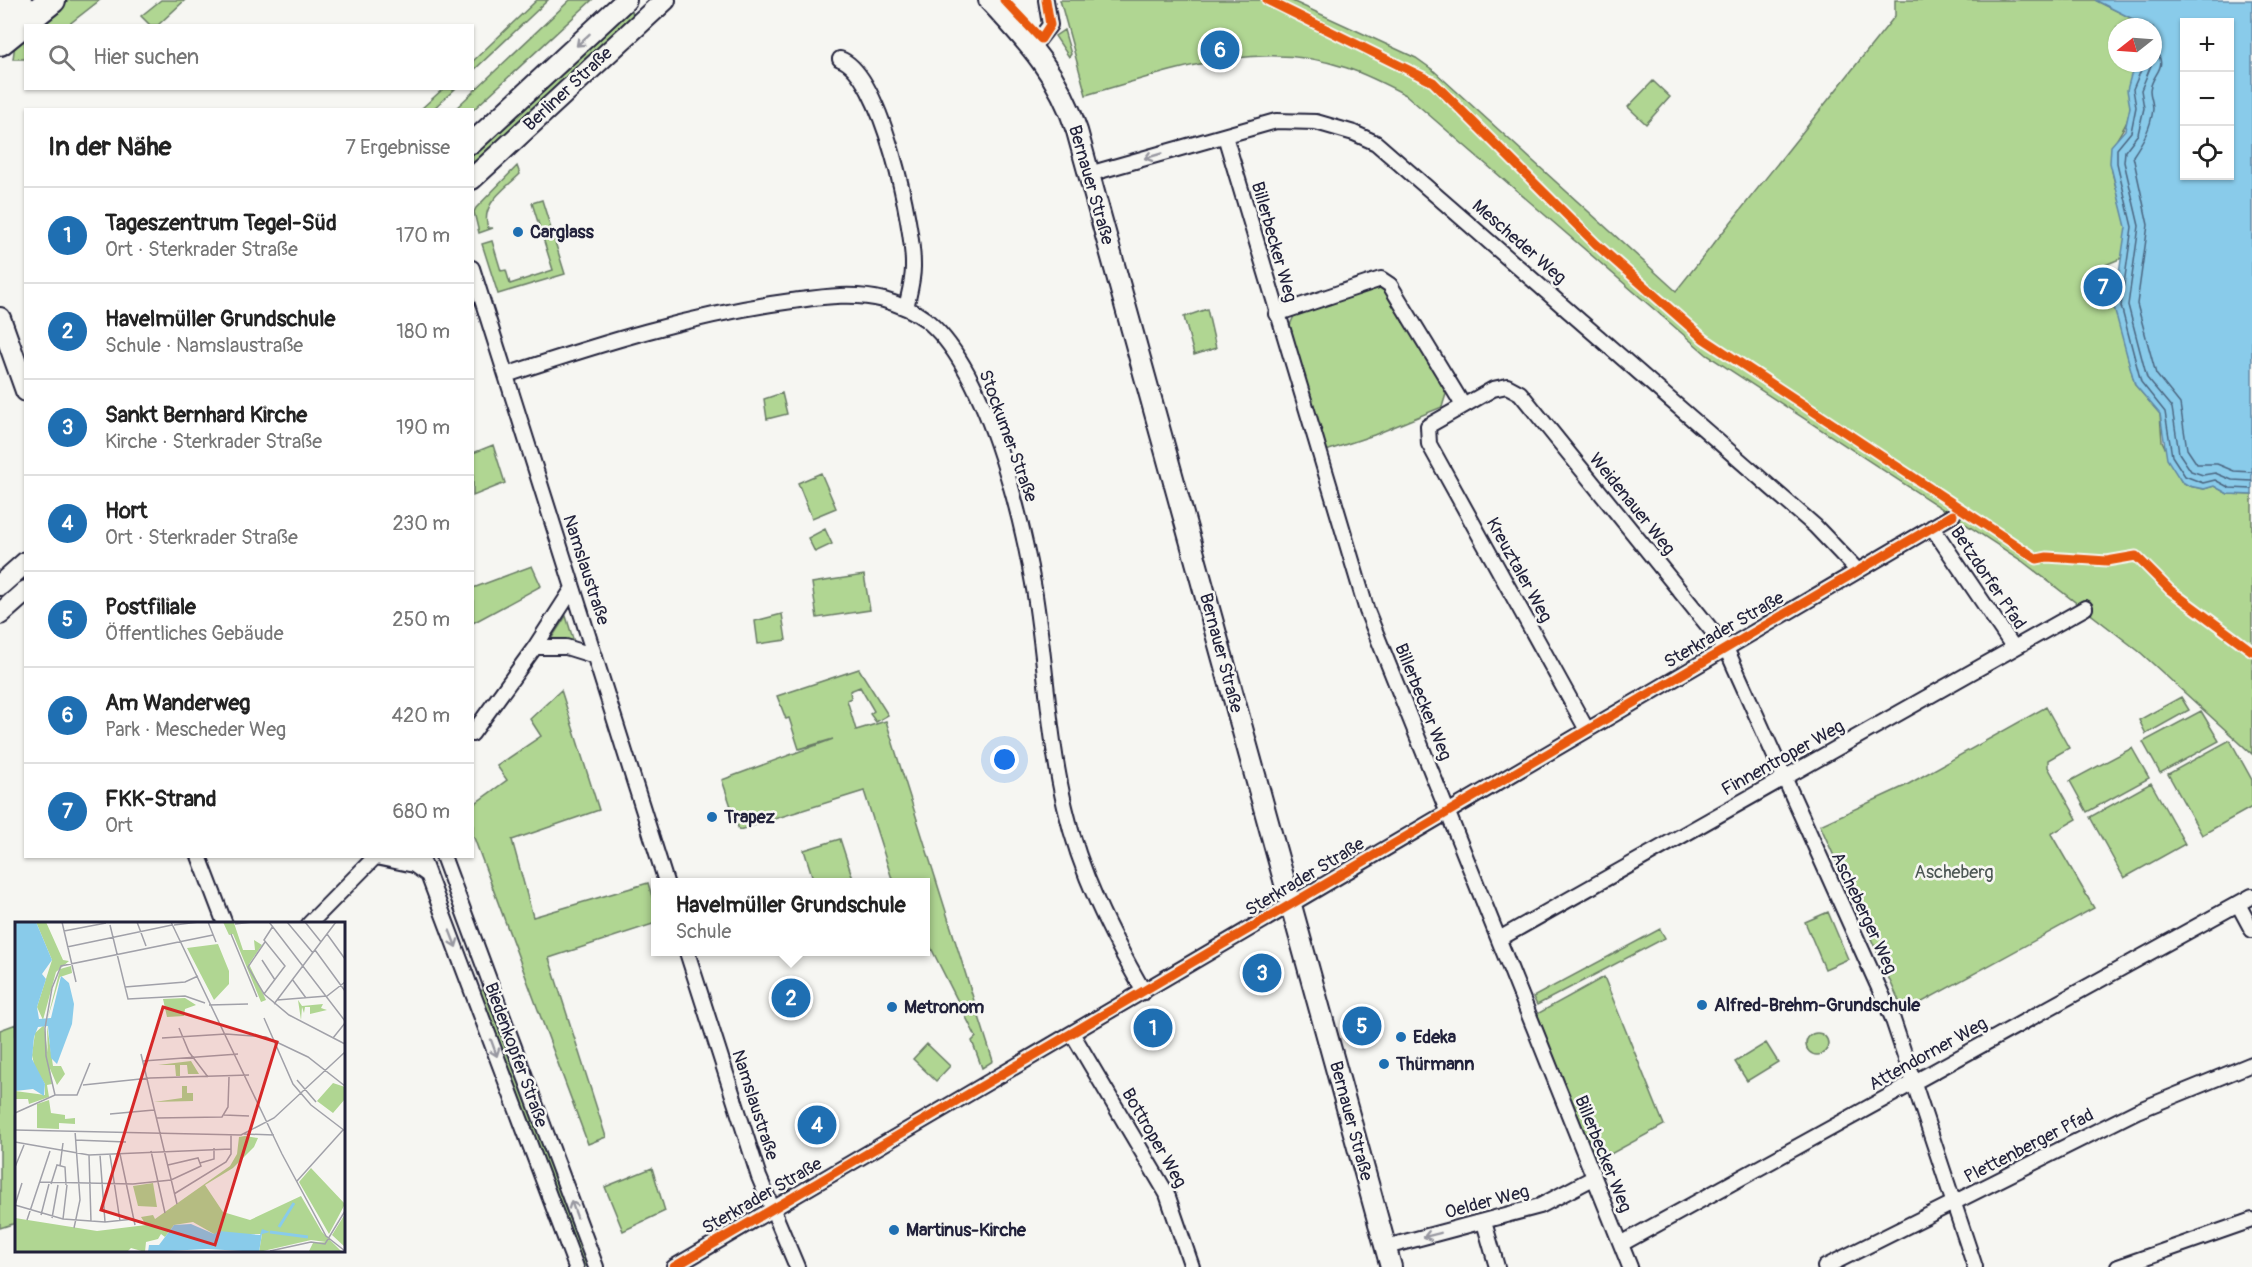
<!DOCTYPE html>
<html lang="de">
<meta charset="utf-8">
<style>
:root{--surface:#fff;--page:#f2f2f2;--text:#222;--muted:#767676;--line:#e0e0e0;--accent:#1f6fb2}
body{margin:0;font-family:Pangolin,sans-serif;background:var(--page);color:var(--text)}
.controls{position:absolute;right:18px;top:18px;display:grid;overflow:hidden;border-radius:0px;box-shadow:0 2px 4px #0004}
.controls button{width:54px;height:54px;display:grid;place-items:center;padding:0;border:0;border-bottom:2px solid var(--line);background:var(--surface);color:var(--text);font:30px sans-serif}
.compass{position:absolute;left:2108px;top:18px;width:54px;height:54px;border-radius:50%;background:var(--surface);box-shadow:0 2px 4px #0004;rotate:253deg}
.you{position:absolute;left:1005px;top:760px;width:21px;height:21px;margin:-15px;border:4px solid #fff;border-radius:50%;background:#1a73e8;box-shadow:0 0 0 9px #1a73e833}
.badge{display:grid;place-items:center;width:39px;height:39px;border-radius:50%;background:var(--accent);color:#fff;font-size:20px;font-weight:700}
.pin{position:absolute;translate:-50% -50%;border:3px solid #fff;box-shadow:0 2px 6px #0006}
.popup{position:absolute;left:651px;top:878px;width:279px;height:78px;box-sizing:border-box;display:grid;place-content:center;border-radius:0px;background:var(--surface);filter:drop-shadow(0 2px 4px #0005);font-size:20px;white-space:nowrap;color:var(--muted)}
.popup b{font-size:22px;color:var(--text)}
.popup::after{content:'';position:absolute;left:50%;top:100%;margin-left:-12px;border:12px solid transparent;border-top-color:var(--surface)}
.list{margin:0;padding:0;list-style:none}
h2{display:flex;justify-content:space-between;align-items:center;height:78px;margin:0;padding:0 24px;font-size:26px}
h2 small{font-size:20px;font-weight:400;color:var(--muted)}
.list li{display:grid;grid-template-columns:39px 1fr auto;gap:18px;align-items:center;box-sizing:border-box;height:96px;padding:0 24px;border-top:2px solid var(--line)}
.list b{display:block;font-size:22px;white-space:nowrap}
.list p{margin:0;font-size:20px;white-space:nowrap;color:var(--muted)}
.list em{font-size:20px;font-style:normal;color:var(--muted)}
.icon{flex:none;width:33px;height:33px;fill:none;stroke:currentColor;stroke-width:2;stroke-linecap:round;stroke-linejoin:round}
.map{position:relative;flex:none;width:2252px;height:1267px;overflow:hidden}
.search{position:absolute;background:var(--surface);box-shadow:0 2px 4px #0004;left:24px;top:24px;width:450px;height:66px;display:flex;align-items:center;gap:15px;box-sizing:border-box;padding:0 21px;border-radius:0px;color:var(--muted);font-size:22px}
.panel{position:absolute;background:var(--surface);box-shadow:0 2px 4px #0004;left:24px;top:108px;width:450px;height:750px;border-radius:0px}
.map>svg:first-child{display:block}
.green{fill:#b0d692;stroke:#697c66;stroke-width:1.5}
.water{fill:#89cbea;stroke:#6087a4;stroke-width:1.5;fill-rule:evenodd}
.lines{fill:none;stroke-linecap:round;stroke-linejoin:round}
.shore{stroke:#4b6681;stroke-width:1.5}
.minor-casing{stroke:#22223b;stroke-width:18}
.secondary-casing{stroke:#22223b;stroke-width:24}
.motorway-casing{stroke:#22223b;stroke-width:30}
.minor{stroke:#f6f6f2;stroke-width:14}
.secondary{stroke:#f6f6f2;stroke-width:20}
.motorway{stroke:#f6f6f2;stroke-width:26}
.cycleway-casing{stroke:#f6f6f2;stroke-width:13}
.cycleway{stroke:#e8590c;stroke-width:9}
.oneway{stroke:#9797a0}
.poi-dot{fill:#1f6fb2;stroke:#f6f6f2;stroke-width:2}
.labels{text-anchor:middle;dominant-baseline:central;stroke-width:5;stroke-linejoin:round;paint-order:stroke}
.street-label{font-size:18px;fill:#22223b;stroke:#f6f6f2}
.poi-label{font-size:18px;font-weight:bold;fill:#22223b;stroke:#f6f6f2;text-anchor:start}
.park-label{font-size:18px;fill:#4d5855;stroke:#f6f6f2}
.inset-river{fill:none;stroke:#89cbea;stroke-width:3}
.inset-road{fill:none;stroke:#a1a1a9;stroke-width:1.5}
.view{fill:#d62828;fill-opacity:0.15;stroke:#d62828;stroke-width:3}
.inset-edge{fill:none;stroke:#22223b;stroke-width:3}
</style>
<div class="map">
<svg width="2252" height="1267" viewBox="0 0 2252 1267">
<rect width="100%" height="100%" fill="#f6f6f2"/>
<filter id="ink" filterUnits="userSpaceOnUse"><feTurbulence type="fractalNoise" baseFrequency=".0167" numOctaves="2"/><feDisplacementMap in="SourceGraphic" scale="12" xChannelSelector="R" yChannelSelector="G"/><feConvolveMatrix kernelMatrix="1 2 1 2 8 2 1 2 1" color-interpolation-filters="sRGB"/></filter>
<g filter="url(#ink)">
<path class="green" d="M69,0H100L68,25L38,26Z
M161,0H185L158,25H150L141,16Z
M537,0H548L473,71V61Z
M570,0H592L473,110L455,109Z
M1060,0H1290L1416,58L1433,70L1676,291L1895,16V0H2095L2133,19L2136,27H2117V63H2139C2125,85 2131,84 2130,107C2130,129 2109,140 2111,162C2112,183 2123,205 2126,226C2127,236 2124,248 2122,258L2086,273L2092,301L2114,302L2135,385L2160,414L2162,441L2181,481L2189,486L2204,489L2214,486L2228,494L2252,495V754L2141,653L2022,561L1707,355L1406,95C1387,85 1368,75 1347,68C1259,37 1172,71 1086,95Z
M627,10L632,11L633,16L473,165V155Z
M1064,30L1071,54L1069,57L1055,36Z
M25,36V59H13L15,44Z
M1653,81L1670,97L1646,124L1628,107Z
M443,89H455L433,109H421Z
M517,166L520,174C504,190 480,204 488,228H493L479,233L474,212L476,208Z
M542,200L565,274L498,294L482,244L492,241L501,271L506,270L510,284L553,270L532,203Z
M1369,288H1380L1390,296L1447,391L1442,407L1374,435L1326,451L1289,327L1294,316Z
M1207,309L1216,348L1194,355L1184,317Z
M782,393L787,414L767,419L764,399Z
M493,445L505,483L473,496V453Z
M821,473L836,508L812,518L798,483Z
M825,529L832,544L815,552L808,538Z
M532,566L541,586L473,623V588Z
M864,575L870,610L817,618L812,583Z
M782,614L786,640L758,644L755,621Z
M566,616L574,642L551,639Z
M859,669L888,715L876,722L870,714L874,711L860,687L850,691L851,698L847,700L856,730L886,721L993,1061L982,1068L972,1041L976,1037L926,938V882H893L864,791L739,830L722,780L833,739L799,749L789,718L786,719L777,696Z
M561,690L599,810L512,840L533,917L648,883L656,910V923L549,958L606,1137L588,1144L473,835V805L507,780L497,766L541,736L530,719Z
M2181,697L2189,710L2146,734L2139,720Z
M2046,707L2069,748L2048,760V767L2077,819L2051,834L2094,908L1904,1012L1820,825L1905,786Z
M2201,711L2219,741L2160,773L2143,742Z
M2230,740L2252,780V807L2202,835L2168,774Z
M2132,748L2149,778L2087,812L2070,781Z
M2151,783L2185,844L2124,878L2090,817Z
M840,839L854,882H814L804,850Z
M1828,912L1848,959L1825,969L1805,922Z
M1660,929L1665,938L1537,1005L1533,997Z
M1604,977L1664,1125L1596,1162L1537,1014Z
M486,989L588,1264L585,1267H580L476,992Z
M16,1024V1223L0,1228V1030Z
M1806 1044a11 11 0 1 1 22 0a11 11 0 1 1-22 0Z
M1766,1043L1778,1062L1747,1081L1735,1062Z
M927,1044L950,1066L936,1081L913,1059Z
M652,1168L665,1211L623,1231L605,1187Z"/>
<path class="water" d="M2095,0H2252V495L2228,494L2214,486L2204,489L2189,486L2181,481L2167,459L2160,414L2135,385L2114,307L2126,227L2110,163L2111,146L2125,130L2130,107L2127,90L2131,75L2139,63H2153V27H2136L2133,19ZM2184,22H2230V176H2184Z"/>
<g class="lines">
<path class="shore" d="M2153,47C2171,68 2152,72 2150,90C2150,96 2153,102 2153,109C2151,128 2143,141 2133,156L2148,225L2137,304L2156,374L2180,404L2187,449L2197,464H2217L2234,471L2252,472
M2144,63L2133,89L2136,107L2131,132L2117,149V163L2132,227L2121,306L2141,382L2165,412L2172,456L2185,476L2203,483L2215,480L2230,488L2252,489
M2152,63L2141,90L2144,108L2138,134L2125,151L2124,162L2139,226L2128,305L2147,378L2172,408L2179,453L2191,471L2203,475L2215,473L2232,480L2252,481"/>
<g class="minor-casing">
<path id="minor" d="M1033,47L1050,25L1046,0
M840,59C881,72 914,227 913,267C913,281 909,294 906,308
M1225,136L1367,611L1630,1267
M1089,174L1276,121L1316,122L1354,133L1376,143L1815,526L1858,571
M472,268L666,882
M1276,314L1381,279L1390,285L1463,405
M506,375C600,344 694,314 792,301C822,297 853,292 884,300C898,304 913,310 925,319C986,367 1021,514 1034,589C1046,662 1048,735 1065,807C1080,873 1110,933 1144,992
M1932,527L2014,648
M535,647H566L595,656
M1587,730L1429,444L1428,426L1493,389L1507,386L1520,393L1726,648L1892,1017L1975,1267
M472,734L535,647L573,588
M199,856L225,924
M421,856L576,1267
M443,856L596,1267
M376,857L414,865L428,875
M2238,904L2252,930
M309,924L376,856
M1499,939L2085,608
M687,952L759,1177L797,1267
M1072,1033L1167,1194L1192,1267
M1484,1222L1497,1267
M1621,1244L2252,896
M1386,1247L1540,1206L1593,1178
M674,1267L1953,515
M1825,1267L2137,1111L2252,1064
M2118,1267L2252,1220"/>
</g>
<g class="secondary-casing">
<path id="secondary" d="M989,0C1028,42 1059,75 1077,131L1391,1267
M472,143L626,0
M472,179L665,0
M0,318L26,391
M0,585L26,562
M0,614L26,591"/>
</g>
<g class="motorway-casing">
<path id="motorway" d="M0,15L18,0
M0,42L52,0"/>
</g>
<use href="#minor" class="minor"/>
<use href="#secondary" class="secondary"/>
<use href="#motorway" class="motorway"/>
<g class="cycleway-casing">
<path id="cycleway" d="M1004,0L1041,39L1050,25L1046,0
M1267,0L1433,82L1596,244L1704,339L2037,559L2047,557L2107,561L2136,556L2170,590L2252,651
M674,1267L1953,515"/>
</g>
<use href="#cycleway" class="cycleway"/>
</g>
<defs><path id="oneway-shaft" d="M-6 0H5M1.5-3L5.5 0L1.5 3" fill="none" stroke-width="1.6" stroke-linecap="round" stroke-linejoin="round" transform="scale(1.5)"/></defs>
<g class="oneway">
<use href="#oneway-shaft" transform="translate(583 40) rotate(137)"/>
<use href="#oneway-shaft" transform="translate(1153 156) rotate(164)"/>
<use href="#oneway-shaft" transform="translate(453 939) rotate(69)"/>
<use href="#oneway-shaft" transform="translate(494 1048) rotate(70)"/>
<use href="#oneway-shaft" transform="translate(574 1209) rotate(-110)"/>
<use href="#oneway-shaft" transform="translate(1432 1235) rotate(166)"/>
</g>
</g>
<g class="poi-dot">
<circle cx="518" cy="232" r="6"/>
<circle cx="712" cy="817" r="6"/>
<circle cx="1702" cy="1005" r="6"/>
<circle cx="892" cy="1007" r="6"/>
<circle cx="1401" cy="1037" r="6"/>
<circle cx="1384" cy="1064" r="6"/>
<circle cx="894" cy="1230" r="6"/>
</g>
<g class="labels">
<g class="street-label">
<text transform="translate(568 89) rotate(-43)">Berliner Straße</text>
<text transform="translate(1091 185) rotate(74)">Bernauer Straße</text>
<text transform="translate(1274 242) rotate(74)">Billerbecker Weg</text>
<text transform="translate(1519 242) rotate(41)">Mescheder Weg</text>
<text transform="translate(1008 436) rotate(70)">Stockumer Straße</text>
<text transform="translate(1632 504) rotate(51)">Weidenauer Weg</text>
<text transform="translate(586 570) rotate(72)">Namslaustraße</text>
<text transform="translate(1519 570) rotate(61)">Kreuztaler Weg</text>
<text transform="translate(1988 578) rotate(56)">Betzdorfer Pfad</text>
<text transform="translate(1724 630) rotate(-30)">Sterkrader Straße</text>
<text transform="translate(1221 653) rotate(75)">Bernauer Straße</text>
<text transform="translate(1423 702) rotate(68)">Billerbecker Weg</text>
<text transform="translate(1783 758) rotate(-29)">Finnentroper Weg</text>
<text transform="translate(1305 877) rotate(-31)">Sterkrader Straße</text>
<text transform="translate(1864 913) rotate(65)">Ascheberger Weg</text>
<text transform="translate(1928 1054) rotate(-29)">Attendorner Weg</text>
<text transform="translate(516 1055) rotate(70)">Biedenkopfer Straße</text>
<text transform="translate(755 1105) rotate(72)">Namslaustraße</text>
<text transform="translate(1351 1121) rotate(75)">Bernauer Straße</text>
<text transform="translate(1154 1138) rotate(60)">Bottroper Weg</text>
<text transform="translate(2029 1146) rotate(-27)">Plettenberger Pfad</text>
<text transform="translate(1603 1154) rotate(68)">Billerbecker Weg</text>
<text transform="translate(762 1196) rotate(-30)">Sterkrader Straße</text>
<text transform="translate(1487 1202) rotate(-15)">Oelder Weg</text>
</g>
<g class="poi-label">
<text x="530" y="232">Carglass</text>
<text x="724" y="817">Trapez</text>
<text x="1714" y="1005">Alfred-Brehm-Grundschule</text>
<text x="904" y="1007">Metronom</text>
<text x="1413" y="1037">Edeka</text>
<text x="1396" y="1064">Thürmann</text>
<text x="906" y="1230">Martinus-Kirche</text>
</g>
<g class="park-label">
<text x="1954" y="872">Ascheberg</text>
</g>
</g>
<g transform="translate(15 922)">
<rect width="330" height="330" fill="#f6f6f2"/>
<path d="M21,0H31L48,38L54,39L41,50L28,98L22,85L37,38ZM208,0L219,1L228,28H240L239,18L247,23L234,42L251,78L246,80L218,12L214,13ZM203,22L214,49V62L199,78L172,26ZM56,44L57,51L45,55L32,99L45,47ZM170,76L181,83L170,87L169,94L152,95L148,77ZM283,78L287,84L308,82L306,86L312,88L295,92V85H290L289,91L287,85L286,98ZM29,103L37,162L32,163L34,175L14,182L13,177H0V169L30,173V162L20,147L17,133L20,111ZM32,103L38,144H46L50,152L42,163L33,142ZM176,139L184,152H173L172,143H165V154H161L160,143H143ZM318,161L330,165V177L318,191L302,179ZM167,164H172V171H178V179L139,180L167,176ZM34,178L36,191L50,193V197L60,196V202L44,201V207L22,206V182ZM230,214L243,216L239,225L218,246L190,263L208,290L235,298L286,274L307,310L327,330L294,329L298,321L311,320L296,318L244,330L247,312H199L178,300L159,303L150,315L146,312L143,317L131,320L130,330L116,326L112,330H0V296L82,309L131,303L126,295L138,293L140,297L215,244L222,232L224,215ZM296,246L330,282L314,312L284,260ZM138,261L142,285L123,284L118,264ZM330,292V325L317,313Z" fill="#b0d692"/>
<path d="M0,0H21L37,38L27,52L31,57L22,85L24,97L36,96L46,54L54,61L59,82L57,102L42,142L36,136L33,104L23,105L19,115L17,137L30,162L29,174L18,167L0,169ZM176,302L199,312L204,309L245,313L247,307L255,310L247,312L244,330L192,327L133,330L134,323H144L159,303Z" fill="#89cbea"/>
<path class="inset-river" d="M264,305L279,281M255,310L293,315"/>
<path class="inset-road" d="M47,0L61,60M122,0L131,24M156,0L267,232L311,314L330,329M193,0L201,20M254,0L330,99M272,0L298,31M290,0L306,20M220,2L238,0M95,3L113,77L170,74L190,81M159,3L184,0M49,9L91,1M216,12L242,75M312,12L330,37M250,20L233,45L249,72L274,93L330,122M52,25L157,3M300,28L330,69M247,38L260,58M277,57L291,76M110,65L170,60L183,54M249,72L270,44L249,18L258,4M262,78L312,74L330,60M259,82L321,0M194,83L233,82M249,96L278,162L296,183L330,209M164,106L174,130L193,155M211,112L251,115L293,135L330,164M147,116L211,112M318,116L330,101M126,132L162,282M128,139L223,132M282,158L301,180M68,163L135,156L234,153M40,173L31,134L30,106L37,66L46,44L198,13M0,191L40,173H62L75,141M95,192L139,188M209,193L234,194M141,196L207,195L213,185L214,155M0,208L226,213L259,196L330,130M229,212L259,213M60,218L111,220M0,220L74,233L216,227M136,229L150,291M105,232L120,303M74,233L76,300M85,233L90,300M95,233L105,299M185,241L199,237V226M45,244L48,221M0,245L9,223M282,259L328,208M25,260L118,262L156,258L186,244L183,236L153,243M36,262L42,243L50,245L51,263M159,272L211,240L216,232V213M0,283L48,297L90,300L119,297M0,283L7,261M26,293L34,262M37,296L43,263M48,297L52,263M12,298L35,229M59,306L65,278L60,209M255,329L296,320L310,322L330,289"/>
<path class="view" d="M148,85L262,120L200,323L86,288Z"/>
<rect width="330" height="330" class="inset-edge"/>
</g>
</svg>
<div class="controls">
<button>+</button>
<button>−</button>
<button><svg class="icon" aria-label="locate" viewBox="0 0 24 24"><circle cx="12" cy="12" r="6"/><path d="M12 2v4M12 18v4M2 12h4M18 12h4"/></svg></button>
</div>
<svg class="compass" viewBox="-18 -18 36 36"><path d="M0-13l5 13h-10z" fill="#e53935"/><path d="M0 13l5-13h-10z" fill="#767676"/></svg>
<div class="you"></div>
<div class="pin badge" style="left:1153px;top:1028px">1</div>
<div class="pin badge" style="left:791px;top:998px">2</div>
<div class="popup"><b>Havelmüller Grundschule</b>Schule</div>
<div class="pin badge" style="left:1262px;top:973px">3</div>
<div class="pin badge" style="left:817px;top:1125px">4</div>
<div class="pin badge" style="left:1362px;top:1026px">5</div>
<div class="pin badge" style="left:1220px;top:50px">6</div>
<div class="pin badge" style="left:2103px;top:287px">7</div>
<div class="search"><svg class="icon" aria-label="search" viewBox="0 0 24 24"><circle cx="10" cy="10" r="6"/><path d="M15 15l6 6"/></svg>Hier suchen</div>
<section class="panel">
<h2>In der Nähe<small>7 Ergebnisse</small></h2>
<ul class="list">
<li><span class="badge">1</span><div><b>Tageszentrum Tegel-Süd</b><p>Ort · Sterkrader Straße</p></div><em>170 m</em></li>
<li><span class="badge">2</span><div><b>Havelmüller Grundschule</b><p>Schule · Namslaustraße</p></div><em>180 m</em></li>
<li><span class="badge">3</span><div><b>Sankt Bernhard Kirche</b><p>Kirche · Sterkrader Straße</p></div><em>190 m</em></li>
<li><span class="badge">4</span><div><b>Hort</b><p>Ort · Sterkrader Straße</p></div><em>230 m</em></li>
<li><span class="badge">5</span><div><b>Postfiliale</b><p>Öffentliches Gebäude</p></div><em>250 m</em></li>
<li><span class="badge">6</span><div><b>Am Wanderweg</b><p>Park · Mescheder Weg</p></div><em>420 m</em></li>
<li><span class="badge">7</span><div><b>FKK-Strand</b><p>Ort</p></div><em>680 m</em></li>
</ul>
</section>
</div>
